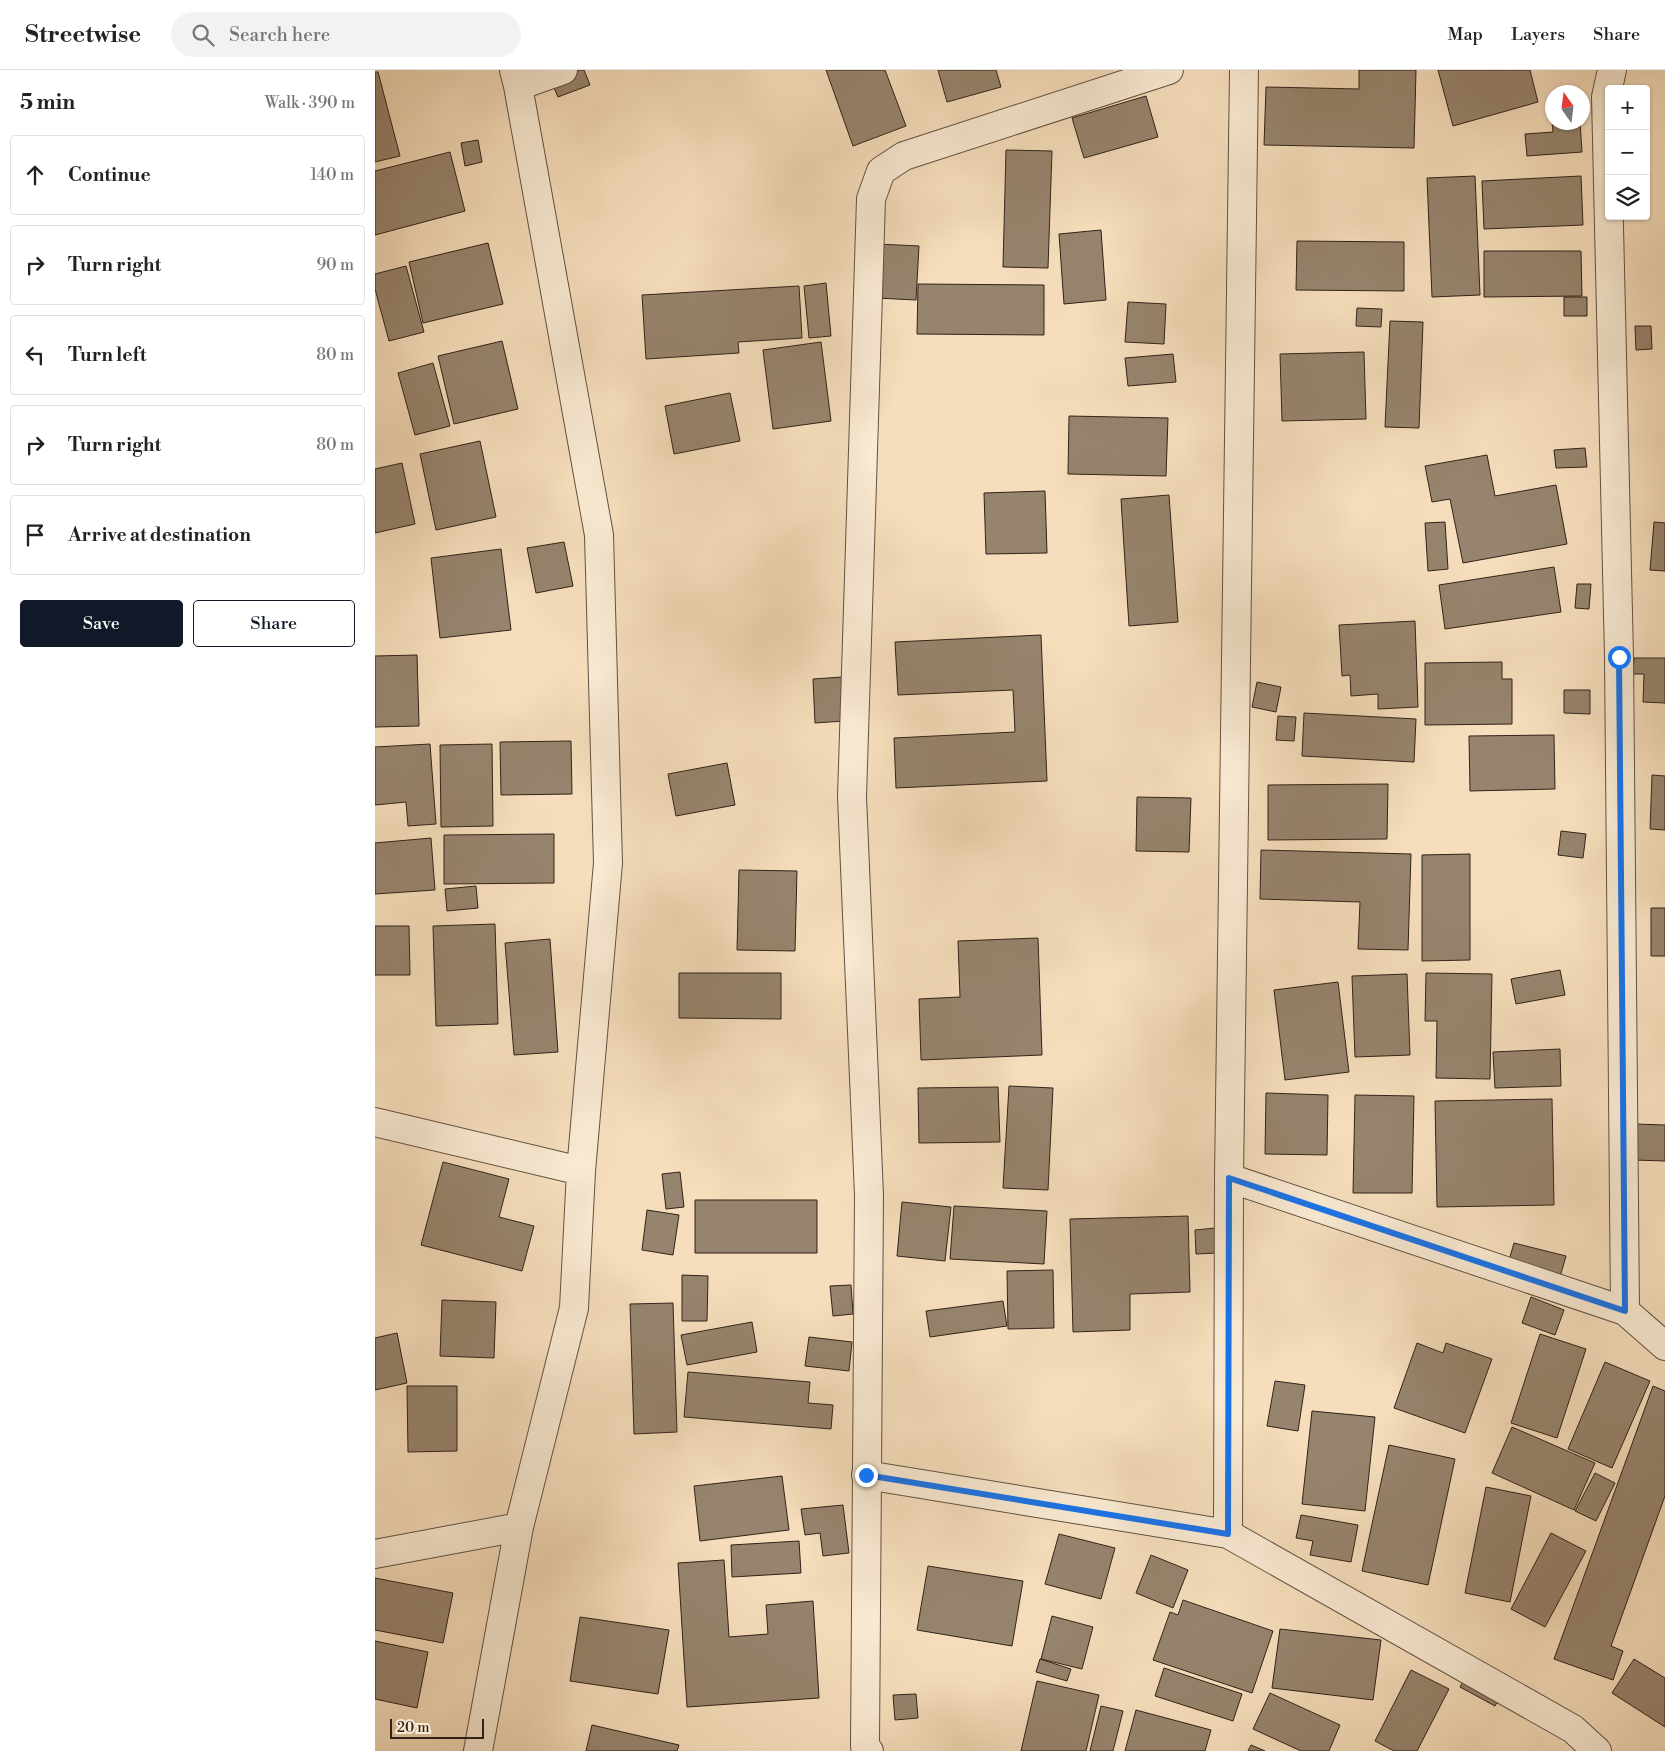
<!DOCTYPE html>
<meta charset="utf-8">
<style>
:root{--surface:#fff;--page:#f2f2f2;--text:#222;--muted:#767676;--line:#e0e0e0;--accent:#111827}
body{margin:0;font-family:"Libre Bodoni",serif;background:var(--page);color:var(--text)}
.controls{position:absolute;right:15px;top:15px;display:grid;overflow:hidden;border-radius:5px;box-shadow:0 1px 4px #0004}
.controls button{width:45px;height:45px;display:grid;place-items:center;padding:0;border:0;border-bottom:1px solid var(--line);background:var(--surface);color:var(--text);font:25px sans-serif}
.compass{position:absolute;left:1170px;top:15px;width:45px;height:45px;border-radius:50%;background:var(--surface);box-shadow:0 1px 4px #0004;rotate:346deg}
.scale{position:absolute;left:15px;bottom:12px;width:94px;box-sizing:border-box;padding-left:5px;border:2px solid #312219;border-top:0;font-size:14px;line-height:18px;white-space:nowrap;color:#312219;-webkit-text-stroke:4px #f9ead3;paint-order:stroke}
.stop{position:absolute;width:15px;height:15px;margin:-11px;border:4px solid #1a73e8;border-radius:50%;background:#fff}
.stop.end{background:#1a73e8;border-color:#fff;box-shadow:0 1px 5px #0008}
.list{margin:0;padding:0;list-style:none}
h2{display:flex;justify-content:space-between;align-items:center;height:65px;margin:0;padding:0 20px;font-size:21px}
h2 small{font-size:16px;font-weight:400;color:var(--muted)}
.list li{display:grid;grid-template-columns:32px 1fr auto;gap:15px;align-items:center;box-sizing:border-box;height:80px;margin:0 10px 10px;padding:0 10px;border:1px solid var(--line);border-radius:5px}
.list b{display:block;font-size:19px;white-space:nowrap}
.list em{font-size:16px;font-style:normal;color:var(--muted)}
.actions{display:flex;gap:10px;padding:15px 20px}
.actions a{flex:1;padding:11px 0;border:1px solid var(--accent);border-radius:5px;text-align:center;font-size:18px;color:var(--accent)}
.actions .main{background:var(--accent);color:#fff}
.icon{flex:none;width:28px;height:28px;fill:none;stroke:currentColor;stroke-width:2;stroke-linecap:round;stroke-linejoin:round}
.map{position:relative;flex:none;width:1290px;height:1681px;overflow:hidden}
header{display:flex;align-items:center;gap:30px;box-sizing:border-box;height:70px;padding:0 25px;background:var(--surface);border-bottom:1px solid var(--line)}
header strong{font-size:24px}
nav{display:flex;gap:28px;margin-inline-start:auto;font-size:18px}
.search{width:350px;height:45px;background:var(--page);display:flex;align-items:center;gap:12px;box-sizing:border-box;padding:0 18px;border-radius:28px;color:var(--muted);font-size:19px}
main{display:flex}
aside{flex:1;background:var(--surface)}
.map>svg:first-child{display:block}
.building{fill:#97846e;stroke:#312219}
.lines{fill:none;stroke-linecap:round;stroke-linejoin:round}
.minor-casing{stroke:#625142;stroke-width:30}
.minor{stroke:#f9ead3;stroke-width:28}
.route{stroke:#1a73e8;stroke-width:6}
</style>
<header>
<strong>Streetwise</strong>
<div class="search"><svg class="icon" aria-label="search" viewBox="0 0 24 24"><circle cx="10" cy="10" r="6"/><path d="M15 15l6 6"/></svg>Search here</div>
<nav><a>Map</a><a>Layers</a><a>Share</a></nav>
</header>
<main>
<aside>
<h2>5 min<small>Walk · 390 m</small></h2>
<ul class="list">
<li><svg class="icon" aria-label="ahead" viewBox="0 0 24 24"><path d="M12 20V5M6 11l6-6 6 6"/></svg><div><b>Continue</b></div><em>140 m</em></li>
<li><svg class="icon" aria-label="right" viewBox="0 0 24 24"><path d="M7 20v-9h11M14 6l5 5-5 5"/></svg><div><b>Turn right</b></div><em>90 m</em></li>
<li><svg class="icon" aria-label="left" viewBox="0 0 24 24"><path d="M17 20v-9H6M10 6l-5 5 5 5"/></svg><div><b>Turn left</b></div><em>80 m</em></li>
<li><svg class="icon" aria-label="right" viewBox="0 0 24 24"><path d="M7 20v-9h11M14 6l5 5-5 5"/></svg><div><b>Turn right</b></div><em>80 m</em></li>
<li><svg class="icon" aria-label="arrive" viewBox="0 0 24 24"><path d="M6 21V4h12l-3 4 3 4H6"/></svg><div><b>Arrive at destination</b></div></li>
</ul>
<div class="actions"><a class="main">Save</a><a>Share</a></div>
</aside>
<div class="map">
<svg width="1290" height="1681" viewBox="0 0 1290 1681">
<rect width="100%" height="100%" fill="#f6debc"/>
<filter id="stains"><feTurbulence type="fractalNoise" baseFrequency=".004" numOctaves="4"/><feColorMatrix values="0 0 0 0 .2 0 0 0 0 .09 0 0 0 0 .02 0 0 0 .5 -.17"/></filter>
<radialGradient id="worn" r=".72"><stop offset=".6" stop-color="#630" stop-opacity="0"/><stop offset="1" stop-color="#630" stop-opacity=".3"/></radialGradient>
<path class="building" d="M204,0H209L215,15L183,27L176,11Z
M451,0H510L531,56L478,76Z
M563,0H621L626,17L572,32Z
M984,0H1041L1039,78L889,75L891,17L984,19Z
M1063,0H1155L1163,32L1078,56Z
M0,2H3L25,86L0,92Z
M771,26L783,67L709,88L697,48Z
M1175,31H1178V52H1205L1207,82L1152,86L1150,64L1178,62Z
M103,70L107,92L90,96L86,73Z
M631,80L677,81L673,198L628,197Z
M75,82L90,141L0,165V101Z
M1100,106L1105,225L1057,227L1052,108Z
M1206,106L1208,155L1109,159L1107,111Z
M726,160L731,230L689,234L684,164Z
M922,171L1029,172V221L921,220Z
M113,173L128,234L48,253L34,192Z
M503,174L544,176L541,230L501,228Z
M1109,181H1206L1207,226L1109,227Z
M31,196L49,262L14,271L0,219V204Z
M451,213L456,266L434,268L429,216Z
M543,214L669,215V265L542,264Z
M424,216L427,268L363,272L364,283L271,289L267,225Z
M1189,227H1212V246H1189Z
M753,232L791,234L789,274L750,272Z
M982,238L1007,239L1006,257L981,256Z
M1015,251L1048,252L1044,358L1010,357Z
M1260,256H1276L1277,279L1261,280Z
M127,271L143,339L79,354L63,286Z
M446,272L456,351L398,359L388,280Z
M989,282L991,349L907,351L905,284Z
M798,284L801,312L753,316L750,288Z
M58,293L75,356L40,365L23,303Z
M355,323L365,371L299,384L290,336Z
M694,346L793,348L791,406L693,404Z
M105,371L121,447L61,460L45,384Z
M1210,378L1212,397L1181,398L1179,380Z
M1112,385L1120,426L1181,415L1192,474L1088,493L1075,429L1057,432L1050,396Z
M27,393L40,454L0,463V399Z
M670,421L672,483L611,484L609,423Z
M794,425L803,552L754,556L746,429Z
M1070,452L1073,499L1053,501L1050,453Z
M1279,452L1290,453V501L1275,500Z
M189,472L198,516L161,523L152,478Z
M126,479L136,560L65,568L56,488Z
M1179,497L1186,542L1070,559L1064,515Z
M1202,514H1216L1214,539L1200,538Z
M1040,551L1043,637L1003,639V624L976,626L975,605L967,606L964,555Z
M666,565L672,711L521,718L519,668L640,662L638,620L523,625L520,572Z
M42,585L44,656L0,657V586Z
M1259,588H1290V633L1268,632L1269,604H1258Z
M1127,592V609H1137V654L1050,655V593Z
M467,607L469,651L440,653L438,609Z
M882,612L906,617L901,642L877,637Z
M1189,620H1215V644L1189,643Z
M929,643L1041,649L1039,692L927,686Z
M903,646L921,647L919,671L901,670Z
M1179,665L1180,719L1095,721L1094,666Z
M196,671L197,724L126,725L125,672Z
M55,674L61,754L33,756L31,732L0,735V677Z
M117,674L118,756L66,757L65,675Z
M352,693L360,735L301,746L293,704Z
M1277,705L1290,706V760L1275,759Z
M1013,714L1012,769L893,770V715Z
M762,727L816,728L814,782L761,781Z
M1186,761L1211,764L1208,788L1183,785Z
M179,764V813L69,814V765Z
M56,768L60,820L0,824V773Z
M886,780L1036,784L1033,880L983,879L985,832L885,829Z
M1095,784V890L1047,891V785Z
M364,800L422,801L420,881L362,880Z
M101,816L103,838L72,841L70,819Z
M1276,838H1290V886H1276Z
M120,854L123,954L61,956L58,856Z
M0,856H34L35,905H0Z
M663,868L667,985L546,990L544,929L585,927L583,871Z
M175,869L183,982L139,985L130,873Z
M1185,900L1190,925L1141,934L1136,909Z
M304,903H406V949L304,948Z
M1051,903L1117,904L1115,1009L1061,1008L1062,951H1050Z
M1032,904L1035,985L980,987L977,906Z
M963,912L974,1002L910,1010L899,920Z
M1185,979L1186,1016L1120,1018L1118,982Z
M634,1016L678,1018L673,1120L628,1118Z
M623,1017L625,1072L544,1073L543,1018Z
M891,1023L953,1025L952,1085L890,1084Z
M980,1025L1039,1026L1037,1123H978Z
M1177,1029L1179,1135L1062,1137L1060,1031Z
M1260,1054L1290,1055V1091L1259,1090Z
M68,1092L134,1109L124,1147L159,1156L147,1201L46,1175Z
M305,1102L309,1137L291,1139L287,1104Z
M320,1130H442V1183H320Z
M527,1132L576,1137L570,1191L522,1186Z
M579,1136L672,1141L669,1194L575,1189Z
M272,1140L304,1145L298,1185L267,1180Z
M813,1146L815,1222L755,1224V1260L698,1262L695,1149Z
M841,1158L842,1183L821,1184L820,1160Z
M1139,1173L1191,1186L1185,1207L1133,1194Z
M678,1200L679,1258L633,1259L632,1201Z
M307,1205L333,1206L332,1251H307Z
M476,1215L478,1244L458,1246L455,1216Z
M1156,1227L1189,1240L1180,1265L1147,1253Z
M67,1230L121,1232L119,1288L65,1286Z
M628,1231L632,1256L555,1267L551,1241Z
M298,1233L302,1362L259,1364L255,1234Z
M377,1252L382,1282L312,1295L306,1265Z
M22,1263L32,1313L0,1320V1268Z
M1165,1264L1211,1279L1182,1368L1136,1353Z
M434,1267L477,1272L474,1301L430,1296Z
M1042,1273L1068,1283L1071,1273L1117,1289L1090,1363L1019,1338Z
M1230,1292L1275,1311L1237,1398L1193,1379Z
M313,1302L435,1312L433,1333L458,1335L456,1359L309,1347Z
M900,1311L930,1315L923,1361L892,1356Z
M32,1316H82V1381L33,1382Z
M1278,1316L1290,1321V1426L1236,1576L1248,1581L1238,1610L1179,1589Z
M937,1341L1000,1347L990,1441L927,1434Z
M1137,1357L1220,1393L1199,1440L1117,1403Z
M1014,1375L1080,1389L1053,1515L987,1501Z
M1220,1403L1240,1413L1221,1451L1200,1441Z
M407,1406L414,1460L325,1471L319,1416Z
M1111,1417L1156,1426L1135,1532L1090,1523Z
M468,1435L474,1483L448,1486L445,1463L430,1465L426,1439Z
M926,1445L983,1455L976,1492L935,1485L938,1471L921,1468Z
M1176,1463L1211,1481L1170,1557L1136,1539Z
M684,1464L740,1478L726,1529L670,1514Z
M424,1471L426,1503L357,1507L356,1475Z
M776,1485L813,1500L798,1538L761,1523Z
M349,1490L354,1567L393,1564L391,1535L438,1531L444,1628L312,1637L303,1493Z
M553,1496L648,1511L637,1576L542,1560Z
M0,1508L78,1523L68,1573L0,1560Z
M808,1530L898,1561L877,1623L778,1590L795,1542L803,1545Z
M677,1546L718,1557L707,1599L666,1589Z
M205,1547L294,1560L283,1624L195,1611Z
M905,1559L1006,1570L998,1630L897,1618Z
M0,1571L53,1582L42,1638L0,1629Z
M665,1589L696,1599L692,1611L661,1602Z
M1259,1589L1290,1608V1657L1237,1623Z
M789,1598L867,1624L858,1651L780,1626Z
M1036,1600L1074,1619L1042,1681H1019L1000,1671Z
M1094,1601L1129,1620L1120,1636L1085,1617Z
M662,1611L724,1625L711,1681H646Z
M895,1623L965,1655L954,1681H926L878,1659Z
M541,1624L543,1648L520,1650L518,1625Z
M726,1636L748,1641L738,1681H715Z
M761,1640L836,1660L830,1681H750Z
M217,1655L304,1675L302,1681H211Z
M876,1675L890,1681H873Z"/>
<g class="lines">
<g class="minor-casing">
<path id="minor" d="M1237,0L1231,27L1244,587L1250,1241
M143,16L188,0
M0,1052L206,1101
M854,1108L1250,1241L1290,1276
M491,1405L853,1464L1198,1659L1222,1681
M853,1464L854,1108L869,0
M0,1484L144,1457
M103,1681L144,1457L199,1238L206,1101L233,793L224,465L143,16L139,0
M494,1681L490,1676L494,1125L477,727L496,129L506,101L529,86L794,0"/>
</g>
<use href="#minor" class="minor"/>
</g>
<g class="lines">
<path class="route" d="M491,1405L853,1464L854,1108L1250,1241L1244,587"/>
</g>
<rect width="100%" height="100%" filter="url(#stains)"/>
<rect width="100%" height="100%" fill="url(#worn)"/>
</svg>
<div class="controls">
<button>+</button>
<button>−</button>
<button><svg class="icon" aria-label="layers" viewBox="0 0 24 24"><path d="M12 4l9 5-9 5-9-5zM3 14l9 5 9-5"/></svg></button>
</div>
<svg class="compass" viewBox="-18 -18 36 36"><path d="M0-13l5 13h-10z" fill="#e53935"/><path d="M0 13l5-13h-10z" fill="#767676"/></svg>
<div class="scale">20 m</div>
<div class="stop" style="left:1244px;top:587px"></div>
<div class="stop end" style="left:491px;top:1405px"></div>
</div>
</main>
